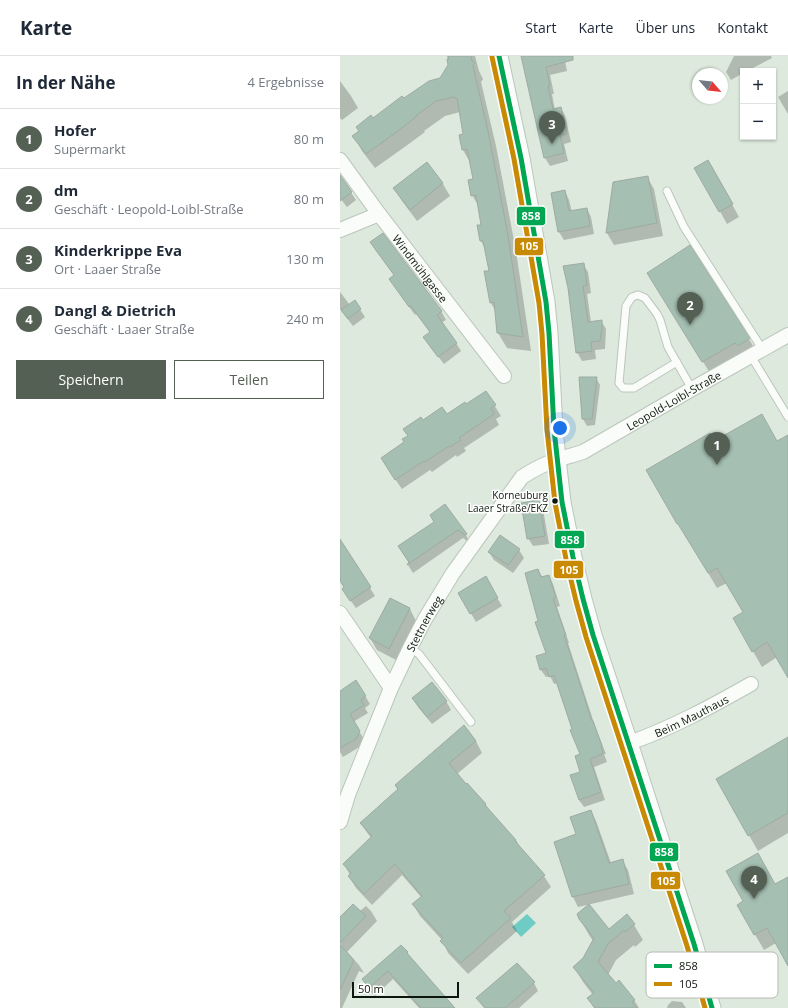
<!DOCTYPE html>
<html lang="de">
<meta charset="utf-8">
<style>
:root{--surface:#fff;--page:#f6f6f7;--text:#1f2937;--muted:#747a83;--line:#e0e1e3;--accent:#556055}
body{margin:0;font-family:"Open Sans",sans-serif;background:var(--page);color:var(--text)}
.controls{position:absolute;right:12px;top:12px;display:grid;overflow:hidden;border-radius:0px;box-shadow:0 1px 3px #0004}
.controls button{width:36px;height:36px;display:grid;place-items:center;padding:0;border:0;border-bottom:1px solid var(--line);background:var(--surface);color:var(--text);font:20px sans-serif}
.compass{position:absolute;left:352px;top:12px;width:36px;height:36px;border-radius:50%;background:var(--surface);box-shadow:0 1px 3px #0004;rotate:118deg}
.scale{position:absolute;left:12px;bottom:10px;width:107px;box-sizing:border-box;padding-left:4px;border:2px solid #0d160d;border-top:0;font-size:11px;line-height:14px;white-space:nowrap;color:#0d160d;-webkit-text-stroke:3px #fff;paint-order:stroke}
.you{position:absolute;left:220px;top:372px;width:14px;height:14px;margin:-10px;border:3px solid #fff;border-radius:50%;background:#1a73e8;box-shadow:0 0 0 6px #1a73e833}
.badge{display:grid;place-items:center;width:26px;height:26px;border-radius:50%;background:var(--accent);color:#fff;font-size:13px;font-weight:700}
.pin{position:absolute;translate:-50% -33px;filter:drop-shadow(0 1px 2px #0008)}
.pin::after{content:'';position:absolute;top:21px;width:14px;height:12px;background:inherit;clip-path:polygon(0 0,100% 0,50% 100%)}
.list{margin:0;padding:0;list-style:none}
h2{display:flex;justify-content:space-between;align-items:center;height:52px;margin:0;padding:0 16px;font-size:17px}
h2 small{font-size:13px;font-weight:400;color:var(--muted)}
.list li{display:grid;grid-template-columns:26px 1fr auto;gap:12px;align-items:center;box-sizing:border-box;height:60px;padding:0 16px;border-top:1px solid var(--line)}
.list b{display:block;font-size:15px;white-space:nowrap}
.list p{margin:0;font-size:13px;white-space:nowrap;color:var(--muted)}
.list em{font-size:13px;font-style:normal;color:var(--muted)}
.actions{display:flex;gap:8px;padding:12px 16px}
.actions a{flex:1;padding:9px 0;border:1px solid var(--accent);border-radius:0px;text-align:center;font-size:14px;color:var(--accent)}
.actions .main{background:var(--accent);color:#fff}
.map{position:relative;flex:none;width:448px;height:952px;overflow:hidden}
header{display:flex;align-items:center;gap:24px;box-sizing:border-box;height:56px;padding:0 20px;background:var(--surface);border-bottom:1px solid var(--line)}
header strong{font-size:19px}
nav{display:flex;gap:22px;margin-inline-start:auto;font-size:14px}
main{display:flex}
aside{flex:1;background:var(--surface)}
.map>svg:first-child{display:block}
.water{fill:#6fccc5}
.shadow{fill:#0003}
.building{fill:#a5bfb2;stroke:#9faba3}
.lines{fill:none;stroke-linecap:round;stroke-linejoin:round}
.service-casing{stroke:#bcc6bc;stroke-width:9}
.minor-casing{stroke:#bcc6bc;stroke-width:16}
.tertiary-casing{stroke:#bcc6bc;stroke-width:19}
.service{stroke:#fafcfa;stroke-width:7}
.minor{stroke:#fafcfa;stroke-width:14}
.tertiary{stroke:#fafcfa;stroke-width:17}
.bus-1-casing{stroke:#fff;stroke-width:8}
.bus-2-casing{stroke:#fff;stroke-width:8}
.bus-1{stroke:#00a651;stroke-width:5}
.bus-2{stroke:#c88903;stroke-width:5}
.bus-dot{fill:#0d160d;stroke:#fff;stroke-width:1.5}
.labels{text-anchor:middle;dominant-baseline:central;stroke-width:3;stroke-linejoin:round;paint-order:stroke}
.bus-label{font-size:10px;fill:#0d160d;stroke:#fff;text-anchor:end}
.street-label{font-size:11px;fill:#0d160d;stroke:#fff}
.key{fill:#fff;stroke:#b6b9b6;stroke-width:1}
.key-label{font-size:11px;fill:#0d160d}
.line-badge{stroke:#fff;stroke-width:1.5}
.badge-label{font-size:11px;text-anchor:middle;font-weight:bold;fill:#fff}
</style>
<header>
<strong>Karte</strong>
<nav><a>Start</a><a>Karte</a><a>Über uns</a><a>Kontakt</a></nav>
</header>
<main>
<aside>
<h2>In der Nähe<small>4 Ergebnisse</small></h2>
<ul class="list">
<li><span class="badge">1</span><div><b>Hofer</b><p>Supermarkt</p></div><em>80 m</em></li>
<li><span class="badge">2</span><div><b>dm</b><p>Geschäft · Leopold-Loibl-Straße</p></div><em>80 m</em></li>
<li><span class="badge">3</span><div><b>Kinderkrippe Eva</b><p>Ort · Laaer Straße</p></div><em>130 m</em></li>
<li><span class="badge">4</span><div><b>Dangl &amp; Dietrich</b><p>Geschäft · Laaer Straße</p></div><em>240 m</em></li>
</ul>
<div class="actions"><a class="main">Speichern</a><a>Teilen</a></div>
</aside>
<div class="map">
<svg width="448" height="952" viewBox="0 0 448 952">
<rect width="100%" height="100%" fill="#dce9dc"/>
<path class="water" d="M187,858L196,867L181,881L172,871Z"/>
<path class="shadow" d="M107,0H135L139,15L143,23L141,26L156,90L176,195L191,295L167,292L158,277L156,256L151,247L150,215L146,194L141,185L142,170L139,151L132,139L134,124L130,106L123,94L124,78L120,56L105,60L84,75L85,76L66,90L35,112L22,95L14,80L33,63L64,44L101,23L109,9Z
M183,0H224L227,15L210,19L214,38H212L215,54L221,52L225,60L231,86L224,88L228,105L210,110L205,102Z
M394,0H431L432,2L407,15H403V17L391,24L386,16Z
M0,25L11,40L18,52L2,64L0,62Z
M448,35V58L438,41Z
M368,105L399,161L387,168L356,112Z
M87,107L103,128L110,140L77,165L62,145L55,133Z
M0,120L16,144L7,151L0,142Z
M307,121L314,133L323,180L274,189L267,177L274,127Z
M225,135L229,144L232,156L247,153L251,161L254,178L224,184L219,176Z
M43,178L101,255L106,264L101,267L116,287L121,295L104,308L89,289L91,277L76,258L75,259L55,231L50,223L55,220L36,195L31,187Z
M243,208L248,216L251,237L247,238L251,266L261,265L266,273L265,293L255,294L256,303L242,305L237,296Z
M315,229L409,283L416,295L370,317Z
M0,236L10,249L15,246L25,261L13,270L0,253Z
M256,322L260,329L255,369L247,370L243,363Z
M146,336L161,360L156,363L159,369L124,392L126,395L117,401L116,399L92,416L90,414L62,433L48,413L65,387L69,380L83,365L107,359L126,350Z
M448,380V620L437,601L422,611L394,562L404,557L387,527L377,532L348,483L374,386H437Z
M199,445L203,453L209,488L193,490L188,482Z
M105,450L126,479L130,487L123,482L73,517L68,509L69,507L63,498L95,466Z
M0,484L35,540L16,552L8,541L5,532L0,524Z
M179,494L184,502L173,517L154,504L149,496Z
M198,514L203,522L209,520L213,528L220,550L217,551L229,587H228L255,670L266,698H264L267,706L254,711L265,744L244,751L239,744L242,717L241,699L218,627L214,628L210,620L206,621L201,614L207,598L199,566Z
M145,522L162,550L136,566L119,537Z
M50,543L70,553L76,565L56,604L37,594L30,582Z
M0,636L25,640L30,648L25,652L28,657L13,666L24,683L21,690L3,701L0,696Z
M73,643L106,645L111,654L92,668L78,651Z
M124,670L136,685L142,697L117,718L146,749L150,756L176,784L181,793L204,820L211,831L172,866L177,875L128,918L108,897L102,884L80,860L73,848L81,841L62,819L32,849L16,832L9,821L10,819L4,808L31,782L21,768L58,734L56,730Z
M448,682V777L418,795L377,723Z
M251,755L256,765L271,807L282,804L288,814L294,838L238,851L233,841L215,786L237,779Z
M448,822V908L436,887L424,894L398,849Z
M26,850L31,855L37,865L7,896L19,909L24,917L19,915L2,952H0V863L20,855Z
M287,860L294,869L303,884L295,891L294,889L276,904L268,919L276,929L294,944L299,952H254L248,942L253,939L243,926L234,911L244,903L253,885L249,879L240,863L268,874Z
M67,897L69,901L114,952H79L53,923L35,940L28,933L23,923Z
M194,927L198,935L179,952H144L137,942Z
M332,945L342,946L346,952H327L328,949Z"/>
<path class="building" d="M108,0H131L132,5L135,7L133,10L148,75L168,179L183,281L157,277L154,246L150,247L144,215H149L143,185H140L137,169H141L136,139L131,140L128,124L133,123L127,93L122,94L119,79L123,78L117,42H114V41L96,45L77,59V60L58,75L26,98L12,80L19,75L16,71L31,59L33,62L62,40L64,42L89,25L100,22L108,9L107,3H109Z
M181,0H233V4L206,11L210,30H208L213,53L221,51L227,78L220,79L224,97L204,102Z
M368,104L393,148L379,156L354,112Z
M87,106L103,127L70,154L53,132Z
M0,119L12,136L0,145Z
M308,120L317,167L266,177L273,126Z
M225,134L229,155L247,152L250,170L218,176L211,137Z
M43,177L102,255L97,259L117,287L98,301L83,281L90,276L71,250L69,251L49,223L54,219L30,186Z
M350,189L410,282L398,290L395,287L362,306L307,217Z
M244,207L247,229L243,230L248,266L262,264V271L260,285L251,286L252,295L236,297L228,232L223,210Z
M15,244L21,253L8,263L1,254Z
M239,321H257L252,363H242Z
M146,335L156,349L151,352L154,358L119,382L121,384L110,391L109,390L85,406L84,405L55,424L41,402L64,386L62,383L68,380L63,373L81,361L83,364L102,351L107,358L125,346L126,348Z
M422,358L437,385L448,379V622L427,586L412,596L393,562L403,556L377,512L368,517L338,468H337L306,414L370,377L374,385Z
M199,444L205,480L187,483L181,447Z
M105,448L127,478L125,479L118,474L67,509L69,506L58,490L94,466L90,459Z
M160,479L180,493L168,509L148,496Z
M0,483L31,531L10,545L2,533L4,531L0,525Z
M198,513L201,521L209,519L216,542L213,543L226,579H224L252,665H253L262,690H261L263,698L250,703L261,736L239,744L230,719L240,716L235,700L240,698L230,674L232,673L214,619L209,621L206,612L200,614L196,600L206,597L195,566L198,565L185,517Z
M146,520L158,542L130,558L118,537Z
M50,542L70,552L49,593L29,582Z
M16,624L26,640L21,644L24,649L10,658L20,675L16,683L0,692V635Z
M92,626L107,645L87,661L72,642Z
M124,669L136,685L109,707L126,728L127,727L146,748L145,749L176,784L175,785L205,819L164,855L171,862L121,907L100,885L103,882L72,848L82,840L55,808L24,838L8,820L11,817L3,808L32,780L20,767L58,733L55,729Z
M448,681V757L408,780L376,723Z
M251,754L269,807L283,803L289,828L232,841L214,786L236,778L230,761Z
M418,797L435,828L448,821V910L427,872L414,879L397,849L403,845L386,815Z
M13,848L26,860L0,887V861Z
M249,848L269,873L287,858L295,868L285,876L284,874L268,888L258,906L276,927L279,924L295,944L292,946L297,952H255L247,942L254,937L233,911L243,902L254,882L239,863L237,858Z
M0,889L14,904L0,934Z
M61,889L68,896L67,897L115,952H81L48,915L29,932L22,923Z
M177,907L195,926L165,952H145L136,942Z"/>
<g class="lines">
<g class="service-casing">
<path id="service" d="M327,135L344,171L423,294
M411,300L448,361
M337,306L294,332H283L279,327L286,250L292,241L298,239L305,242L317,258L320,264L328,291L352,333
M70,592L79,598L131,666"/>
</g>
<g class="minor-casing">
<g id="minor">
<path id="s1" d="M0,104L39,158L164,320"/>
<path d="M0,174L39,158"/>
<path d="M0,557L51,632"/>
<path id="s2" d="M289,687C332,672 372,650 411,628"/>
<path id="s3" d="M0,766L8,739L51,632L70,592L85,563L113,517L182,421C193,414 204,408 216,404C225,401 234,399 243,396L352,333L448,279"/>
</g>
</g>
<g class="tertiary-casing">
<path id="tertiary" d="M159,0L181,102L206,246L209,277L214,373L217,403L222,446L233,501L243,543L253,579L289,687L354,888L372,952"/>
</g>
<use href="#service" class="service"/>
<use href="#minor" class="minor"/>
<use href="#tertiary" class="tertiary"/>
<g class="bus-1-casing">
<path id="bus-1" d="M159,0L181,102L206,246L209,277L214,373L222,446L233,501L243,543L253,579L354,888L372,952"/>
</g>
<g class="bus-2-casing">
<path id="bus-2" d="M152,1L174,103L199,247L202,278L207,374L215,447L226,503L236,545L246,581L347,890L365,952"/>
</g>
<use href="#bus-1" class="bus-1"/>
<use href="#bus-2" class="bus-2"/>
</g>
<circle class="bus-dot" cx="215" cy="445" r="3.5"/>
<g class="labels">
<g class="bus-label">
<text x="208" y="439">Korneuburg<tspan x="208" dy="13">Laaer Straße/EKZ</tspan></text>
</g>
<g class="street-label">
<text stroke="none"><textPath href="#s1" startOffset="135">Windmühlgasse</textPath></text>
<text stroke="none"><textPath href="#s3" startOffset="563">Leopold-Loibl-Straße</textPath></text>
<text stroke="none"><textPath href="#s3" startOffset="216">Stettnerweg</textPath></text>
<text stroke="none"><textPath href="#s2" startOffset="68">Beim Mauthaus</textPath></text>
</g>
</g>
<rect x="306" y="896" width="132" height="46" rx="6" class="key"/>
<rect x="314" y="908" width="18" height="4" fill="#00a651"/>
<rect x="314" y="926" width="18" height="4" fill="#c88903"/>
<g class="key-label">
<text x="339" y="914">858</text>
<text x="339" y="932">105</text>
</g>
<g class="line-badge">
<rect x="176" y="150" width="30" height="20" rx="4" fill="#00a651"/>
<rect x="174" y="181" width="30" height="19" rx="4" fill="#c88903"/>
<rect x="214" y="474" width="31" height="19" rx="4" fill="#00a651"/>
<rect x="213" y="504" width="31" height="19" rx="4" fill="#c88903"/>
<rect x="309" y="786" width="30" height="20" rx="4" fill="#00a651"/>
<rect x="310" y="815" width="31" height="19" rx="4" fill="#c88903"/>
</g>
<g class="badge-label">
<text x="191" y="164">858</text>
<text x="189" y="194">105</text>
<text x="230" y="488">858</text>
<text x="229" y="518">105</text>
<text x="324" y="800">858</text>
<text x="326" y="829">105</text>
</g>
</svg>
<div class="controls">
<button>+</button>
<button>−</button>
</div>
<svg class="compass" viewBox="-18 -18 36 36"><path d="M0-13l5 13h-10z" fill="#e53935"/><path d="M0 13l5-13h-10z" fill="#747a83"/></svg>
<div class="scale">50 m</div>
<div class="you"></div>
<div class="pin badge" style="left:377px;top:409px">1</div>
<div class="pin badge" style="left:350px;top:269px">2</div>
<div class="pin badge" style="left:212px;top:88px">3</div>
<div class="pin badge" style="left:414px;top:843px">4</div>
</div>
</main>
